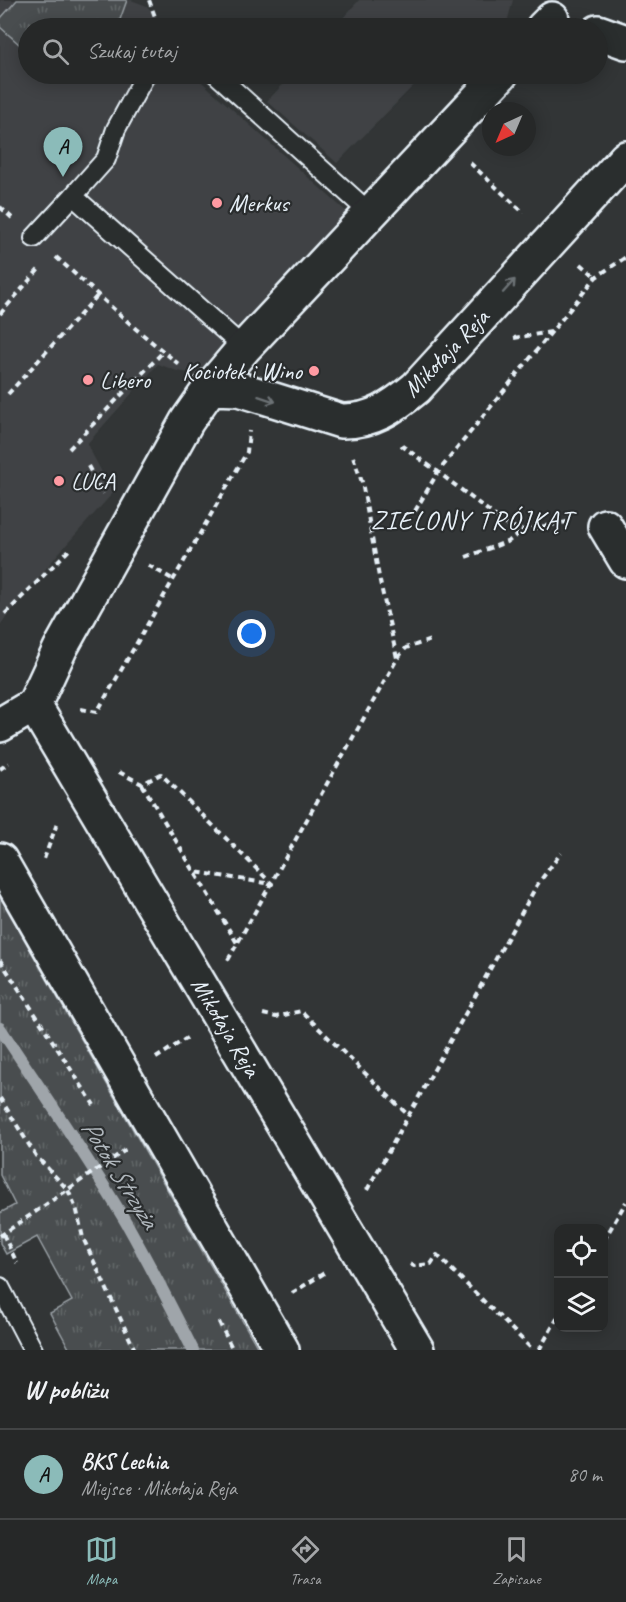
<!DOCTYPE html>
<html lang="pl">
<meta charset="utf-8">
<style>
:root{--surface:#262828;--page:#2e3030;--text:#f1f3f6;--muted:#a4a6a8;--line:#424445;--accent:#8bbbb9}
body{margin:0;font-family:Caveat,sans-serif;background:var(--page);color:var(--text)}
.controls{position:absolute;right:18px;bottom:18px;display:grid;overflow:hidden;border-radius:12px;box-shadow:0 3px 15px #0003}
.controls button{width:54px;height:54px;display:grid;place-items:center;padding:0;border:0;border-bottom:2px solid var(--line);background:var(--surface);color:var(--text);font:30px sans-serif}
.compass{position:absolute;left:482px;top:102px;width:54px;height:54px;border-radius:50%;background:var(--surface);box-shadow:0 3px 15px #0003;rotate:224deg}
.you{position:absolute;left:252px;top:634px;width:21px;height:21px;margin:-15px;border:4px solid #fff;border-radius:50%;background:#1a73e8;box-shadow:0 0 0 9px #1a73e833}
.badge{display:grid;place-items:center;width:39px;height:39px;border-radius:50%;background:var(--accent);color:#111;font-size:20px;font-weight:700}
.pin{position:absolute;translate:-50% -50px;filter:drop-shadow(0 2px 3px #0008)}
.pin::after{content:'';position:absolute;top:32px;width:21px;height:18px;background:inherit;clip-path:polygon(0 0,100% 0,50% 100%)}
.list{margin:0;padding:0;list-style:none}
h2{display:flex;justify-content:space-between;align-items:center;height:78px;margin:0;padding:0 24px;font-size:26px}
h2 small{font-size:20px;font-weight:400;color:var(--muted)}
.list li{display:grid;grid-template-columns:39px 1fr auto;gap:18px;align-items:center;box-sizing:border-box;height:90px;padding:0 24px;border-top:2px solid var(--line)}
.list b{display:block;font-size:22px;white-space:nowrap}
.list p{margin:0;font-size:20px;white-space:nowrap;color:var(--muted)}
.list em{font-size:20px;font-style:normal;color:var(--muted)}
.icon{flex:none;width:33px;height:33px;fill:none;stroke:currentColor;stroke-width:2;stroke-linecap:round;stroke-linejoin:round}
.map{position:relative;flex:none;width:626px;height:1350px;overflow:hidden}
.search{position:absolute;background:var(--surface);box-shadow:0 3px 15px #0003;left:18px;right:18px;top:18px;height:66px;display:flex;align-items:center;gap:15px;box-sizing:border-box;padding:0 21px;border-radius:33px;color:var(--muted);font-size:22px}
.sheet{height:168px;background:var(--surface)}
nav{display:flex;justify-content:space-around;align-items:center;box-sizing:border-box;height:84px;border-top:2px solid var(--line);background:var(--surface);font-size:16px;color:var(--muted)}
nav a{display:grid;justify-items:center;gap:3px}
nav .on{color:var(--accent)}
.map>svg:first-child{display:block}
.built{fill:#3f4244}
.grass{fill:url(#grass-tufts);stroke:#989fa4;stroke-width:1.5}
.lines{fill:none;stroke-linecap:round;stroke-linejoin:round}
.stream{stroke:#9fa5aa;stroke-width:12}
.service-casing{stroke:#e8f1f8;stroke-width:22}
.minor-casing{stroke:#e8f1f8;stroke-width:38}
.path{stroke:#e8f1f8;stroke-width:4;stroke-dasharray:6 4.5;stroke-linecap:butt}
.service{stroke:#2a2d2e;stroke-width:18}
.minor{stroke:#2a2d2e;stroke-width:33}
.oneway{stroke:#6c7275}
.poi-dot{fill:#ff9aa2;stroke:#2a2d2e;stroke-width:2}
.labels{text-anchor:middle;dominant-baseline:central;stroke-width:4.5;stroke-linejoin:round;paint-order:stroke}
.poi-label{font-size:24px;fill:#e8f1f8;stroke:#2a2d2e;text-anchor:start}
.street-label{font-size:24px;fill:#e8f1f8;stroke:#2a2d2e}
.neighbourhood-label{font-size:26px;letter-spacing:1.5px;fill:#e8f1f8;stroke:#2a2d2e}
.water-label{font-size:26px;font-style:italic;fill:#b1b8be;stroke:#2a2d2e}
</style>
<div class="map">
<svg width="626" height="1350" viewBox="0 0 626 1350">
<defs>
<pattern id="grass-tufts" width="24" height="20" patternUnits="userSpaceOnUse" patternTransform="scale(1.5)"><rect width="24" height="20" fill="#494d4f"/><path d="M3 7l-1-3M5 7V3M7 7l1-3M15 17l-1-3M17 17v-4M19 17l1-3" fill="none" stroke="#636769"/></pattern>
</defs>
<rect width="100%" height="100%" fill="#323536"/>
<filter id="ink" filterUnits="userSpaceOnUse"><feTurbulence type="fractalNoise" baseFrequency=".0167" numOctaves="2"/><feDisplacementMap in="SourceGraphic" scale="12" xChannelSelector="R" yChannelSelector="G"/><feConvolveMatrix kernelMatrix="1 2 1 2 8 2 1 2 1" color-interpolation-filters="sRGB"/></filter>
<g filter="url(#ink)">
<path class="built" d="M0,0H131L147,6L166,28H28V74H193L349,214L202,375L177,371L158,364L87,444L113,493L58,554L0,625Z
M359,0H513L508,19L494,28H334Z
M293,74H425L337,163L267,101Z"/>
<path class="grass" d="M17,0H127L117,28H28V52L0,27V19Z
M52,74H95C82,85 65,86 52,74Z
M0,897L259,1350H70L50,1313L72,1301L37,1237L6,1254L0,1243V1213L15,1205L0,1175Z"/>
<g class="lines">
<path class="stream" d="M0,1028C43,1093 88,1157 127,1224C150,1265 172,1308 193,1350"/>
<g class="service-casing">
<path id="service" d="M146,74L116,129L106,159L73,196L244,348
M216,74L371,214
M34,238L73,196
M0,1287L33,1350"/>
</g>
<g class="minor-casing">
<path id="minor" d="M543,28L552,19
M598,32L626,42
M210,388L239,389L341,421C372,422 393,407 416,388L626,158
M605,526L626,561
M0,725L34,705
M0,860L282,1350
M417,1350L34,705L60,649L187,421L210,388L244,348L501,74"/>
</g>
<path class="path" d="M149,0L159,28
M470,163L524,213
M0,207L12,218
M56,257L136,329L181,366
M581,264L596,277
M0,314L40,268
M514,338L551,332
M8,394L98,295
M401,445L438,472L596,277L626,257
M69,449L163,352
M353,457L362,482L379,577L397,658
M88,466L103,494
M415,511L438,472L507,525L523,530L567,522
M466,557L509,541L522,531
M148,565L174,580
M5,614L70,549
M81,709L97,712L247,452L249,431
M0,769L9,763
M119,772L142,784L161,774L272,884L195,872
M142,784L237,943
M44,859L58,821
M0,960L94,1105
M228,960L397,659L406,648L431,640
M263,1014L276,1017L301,1011L408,1115
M156,1058L187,1038
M0,1098L36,1156L68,1190L77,1211L83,1238L135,1350
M367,1190L537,885L561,853
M3,1234L17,1263
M0,1236L124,1151L123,1149
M604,1240L626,1202
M410,1264L414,1266L431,1264L437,1255L533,1350
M292,1293L326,1272
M219,1322L233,1350
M539,1350L558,1317"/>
<use href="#service" class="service"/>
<use href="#minor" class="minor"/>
</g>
<defs><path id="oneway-shaft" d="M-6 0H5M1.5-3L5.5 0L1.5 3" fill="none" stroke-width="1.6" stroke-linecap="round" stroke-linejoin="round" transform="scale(1.5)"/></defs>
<g class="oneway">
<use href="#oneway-shaft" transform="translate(509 286) rotate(-48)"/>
<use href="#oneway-shaft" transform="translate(267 399) rotate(18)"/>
</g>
</g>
<g class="poi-dot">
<circle cx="217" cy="203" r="6"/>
<circle cx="314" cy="371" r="6"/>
<circle cx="88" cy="380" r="6"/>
<circle cx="59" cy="481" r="6"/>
</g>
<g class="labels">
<g class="poi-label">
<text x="229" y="203">Merkus</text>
<text x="302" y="371" text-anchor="end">Kociołek i Wino</text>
<text x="100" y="380">Libero</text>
<text x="71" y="481">LUCA</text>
</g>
<g class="street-label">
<text transform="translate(446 353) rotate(-46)">Mikołaja Reja</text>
<text transform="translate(226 1027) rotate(59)">Mikołaja Reja</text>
</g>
<g class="neighbourhood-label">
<text x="472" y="520">ZIELONY TRÓJKĄT</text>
</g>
<g class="water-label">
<text transform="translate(120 1174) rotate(58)">Potok Strzyża</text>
</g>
</g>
</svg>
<div class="controls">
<button><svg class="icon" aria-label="locate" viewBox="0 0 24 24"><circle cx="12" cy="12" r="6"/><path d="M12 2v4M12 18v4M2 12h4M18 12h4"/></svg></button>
<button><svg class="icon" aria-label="layers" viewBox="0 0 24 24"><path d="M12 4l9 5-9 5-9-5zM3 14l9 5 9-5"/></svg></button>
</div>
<svg class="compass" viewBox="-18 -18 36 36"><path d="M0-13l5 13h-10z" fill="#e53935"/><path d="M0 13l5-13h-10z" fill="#a4a6a8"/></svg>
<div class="you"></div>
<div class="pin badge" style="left:63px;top:177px">A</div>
<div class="search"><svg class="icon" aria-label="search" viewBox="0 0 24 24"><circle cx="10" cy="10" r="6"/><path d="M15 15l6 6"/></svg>Szukaj tutaj</div>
</div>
<section class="sheet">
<h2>W pobliżu<small></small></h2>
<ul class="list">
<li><span class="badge">A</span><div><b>BKS Lechia</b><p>Miejsce · Mikołaja Reja</p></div><em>80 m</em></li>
</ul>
</section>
<nav>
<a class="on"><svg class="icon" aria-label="map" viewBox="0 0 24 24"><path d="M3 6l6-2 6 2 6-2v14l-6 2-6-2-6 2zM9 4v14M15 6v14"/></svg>Mapa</a>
<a><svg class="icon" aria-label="directions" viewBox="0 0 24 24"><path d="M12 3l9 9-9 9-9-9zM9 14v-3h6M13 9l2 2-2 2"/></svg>Trasa</a>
<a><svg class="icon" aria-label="saved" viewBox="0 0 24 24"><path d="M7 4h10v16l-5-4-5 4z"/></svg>Zapisane</a>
</nav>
